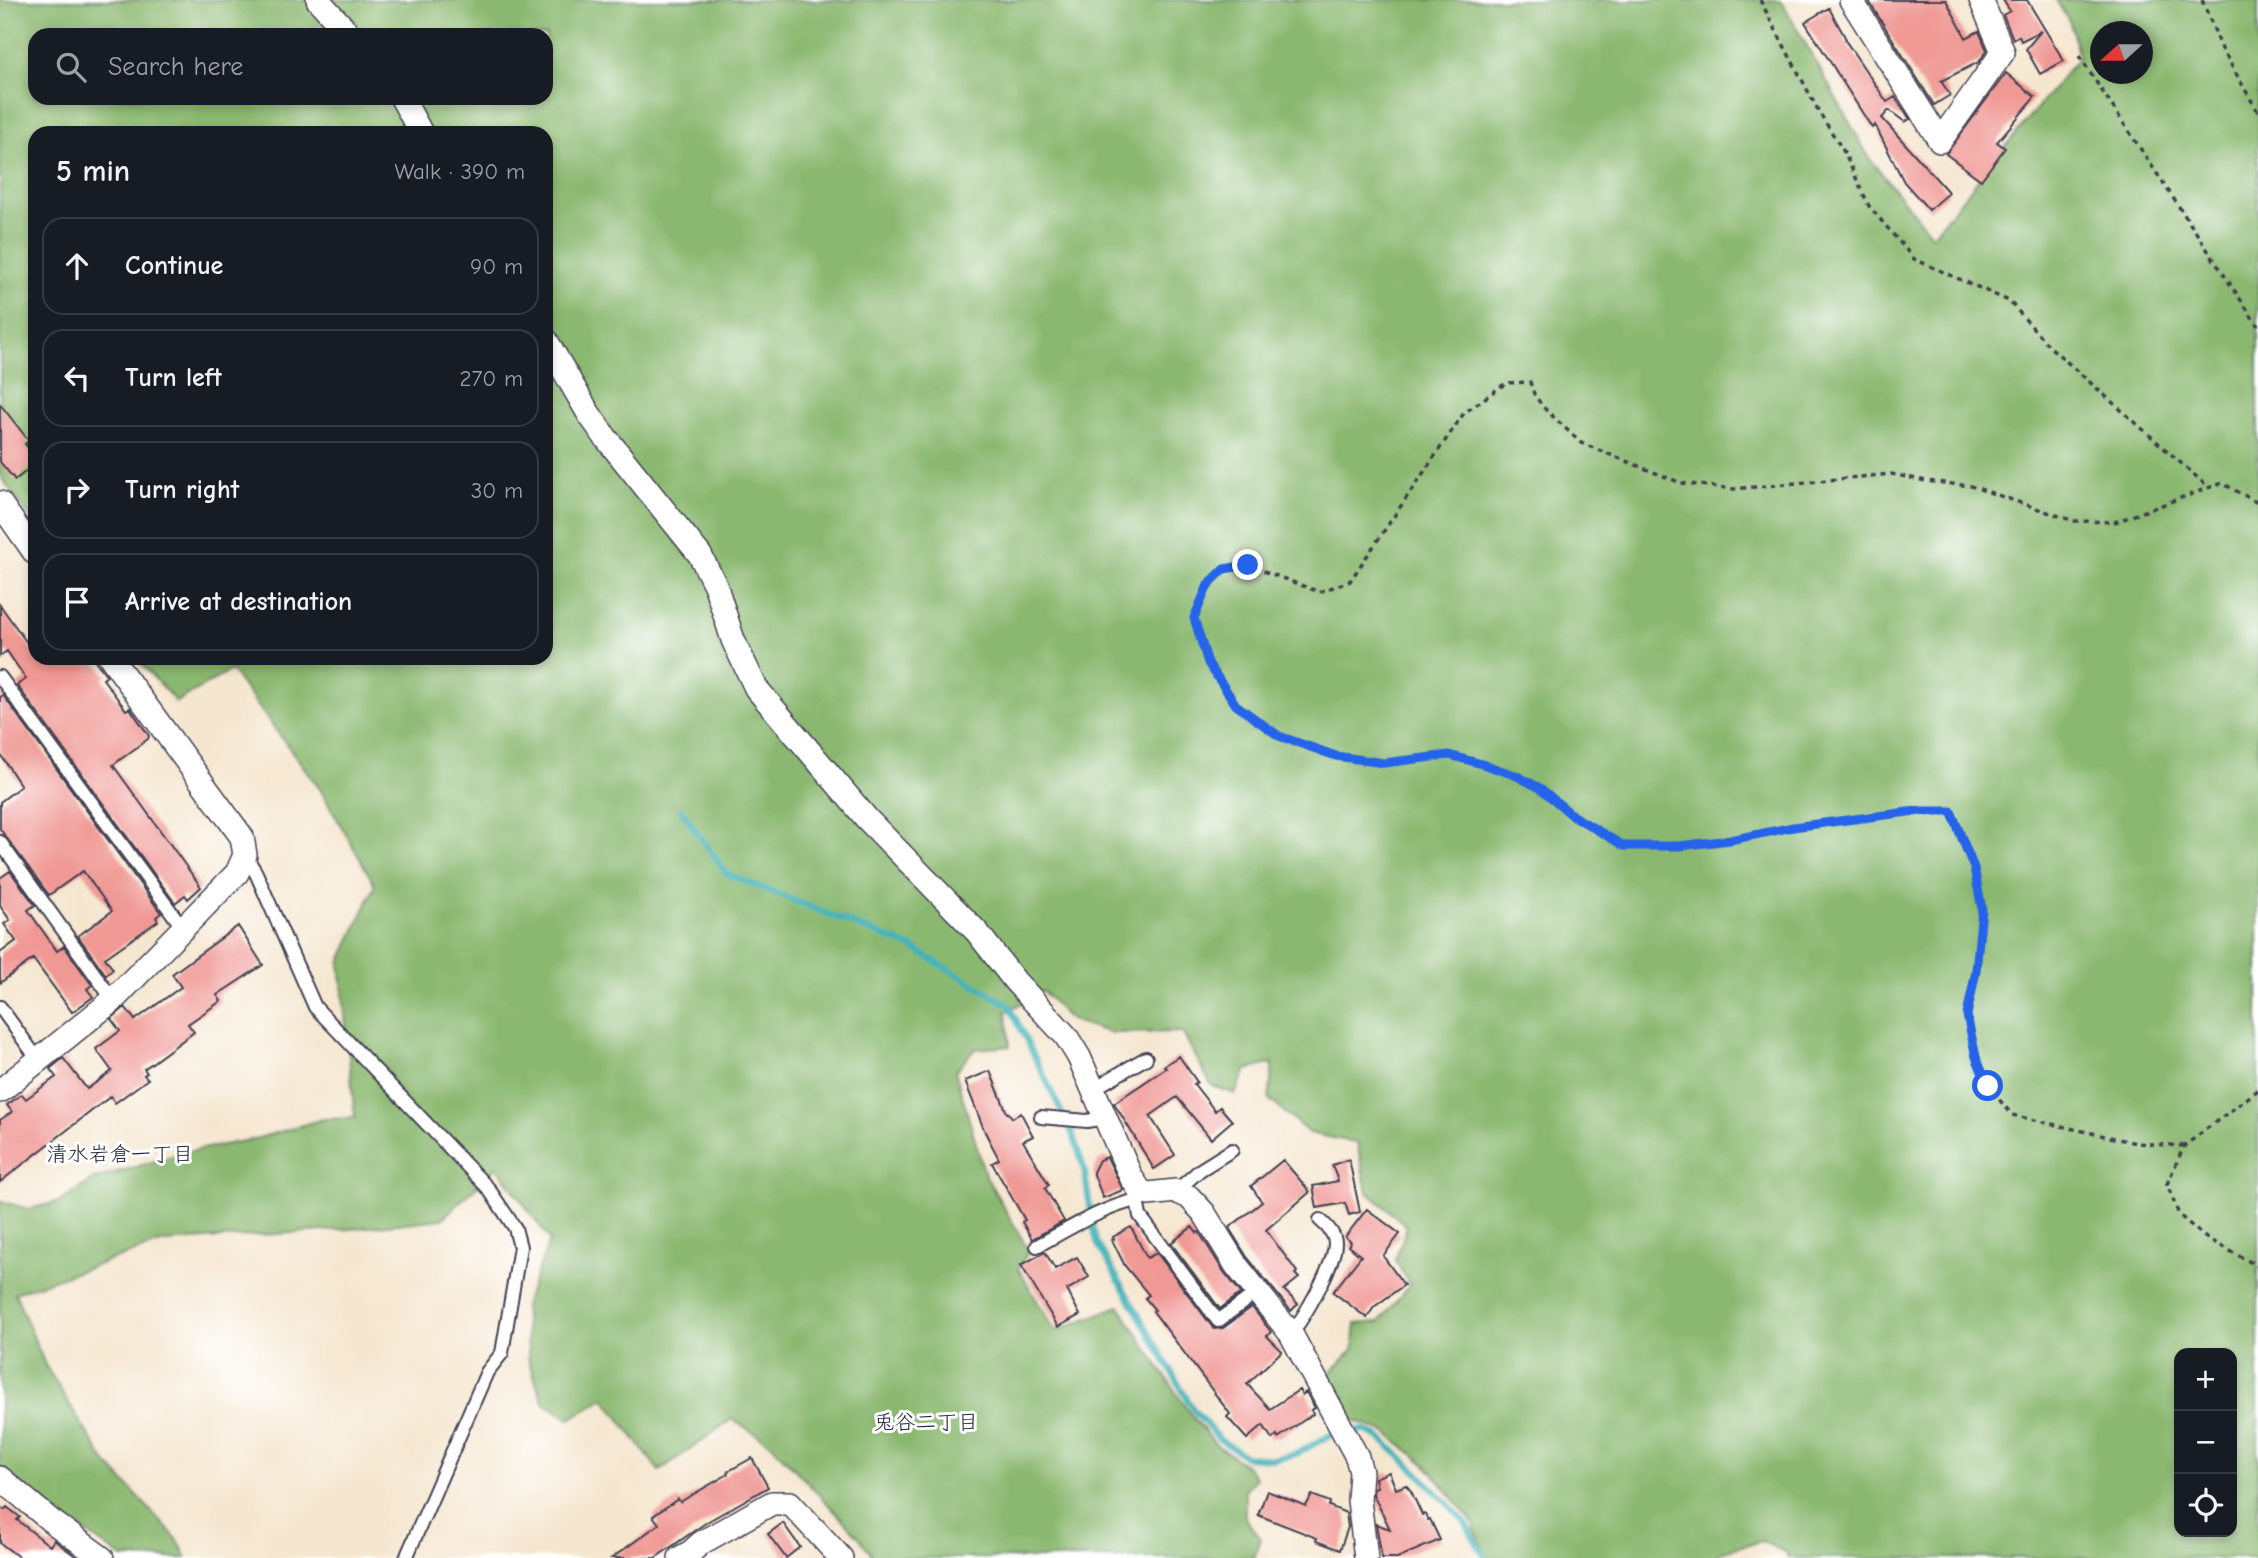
<!DOCTYPE html>
<meta charset="utf-8">
<style>
:root{--surface:#171b24;--page:#20242c;--text:#f1f3f6;--muted:#9ea1a6;--line:#363941}
body{margin:0;font-family:"Comic Neue","Klee One",sans-serif;background:var(--page);color:var(--text)}
.controls{position:absolute;right:21px;bottom:21px;display:grid;overflow:hidden;border-radius:14px;box-shadow:0 4px 10px #0003}
.controls button{width:63px;height:63px;display:grid;place-items:center;padding:0;border:0;border-bottom:2px solid var(--line);background:var(--surface);color:var(--text);font:35px sans-serif}
.compass{position:absolute;left:2090px;top:21px;width:63px;height:63px;border-radius:50%;background:var(--surface);box-shadow:0 4px 10px #0003;rotate:249deg}
.stop{position:absolute;width:21px;height:21px;margin:-16px;border:5px solid #2563eb;border-radius:50%;background:#fff}
.stop.end{background:#2563eb;border-color:#fff;box-shadow:0 2px 7px #0008}
.list{margin:0;padding:0;list-style:none}
h2{display:flex;justify-content:space-between;align-items:center;height:91px;margin:0;padding:0 28px;font-size:30px}
h2 small{font-size:23px;font-weight:400;color:var(--muted)}
.list li{display:grid;grid-template-columns:46px 1fr auto;gap:21px;align-items:center;box-sizing:border-box;height:98px;margin:0 14px 14px;padding:0 14px;border:2px solid var(--line);border-radius:21px}
.list b{display:block;font-size:26px;white-space:nowrap}
.list em{font-size:23px;font-style:normal;color:var(--muted)}
.icon{flex:none;width:38px;height:38px;fill:none;stroke:currentColor;stroke-width:2;stroke-linecap:round;stroke-linejoin:round}
.map{position:relative;flex:none;width:2258px;height:1558px;overflow:hidden}
.search{position:absolute;background:var(--surface);box-shadow:0 4px 10px #0003;left:28px;top:28px;width:525px;height:77px;display:flex;align-items:center;gap:18px;box-sizing:border-box;padding:0 24px;border-radius:21px;color:var(--muted);font-size:26px}
.panel{position:absolute;background:var(--surface);box-shadow:0 4px 10px #0003;left:28px;top:126px;width:525px;height:539px;border-radius:21px}
.map>svg:first-child{display:block}
.forest{fill:#8ab870;stroke:#566d56;stroke-width:2;fill-rule:evenodd}
.lines{fill:none;stroke-linecap:round;stroke-linejoin:round}
.stream{stroke:#43b3ba;stroke-width:6}
.building{fill:#f09894}
.lane-casing{stroke:#423f51;stroke-width:16}
.street-casing{stroke:#423f51;stroke-width:26}
.path{stroke:#423f51;stroke-width:3.5;stroke-dasharray:5 5;stroke-linecap:butt}
.lane{stroke:#fff;stroke-width:12}
.street{stroke:#fff;stroke-width:23}
.route{stroke:#2563eb;stroke-width:9}
.labels{text-anchor:middle;dominant-baseline:central;stroke-width:6;stroke-linejoin:round;paint-order:stroke}
.neighbourhood-label{font-size:21px;fill:#22223b;stroke:#fff}
</style>
<div class="map">
<svg width="2258" height="1558" viewBox="0 0 2258 1558">
<rect width="100%" height="100%" fill="#fff"/>
<filter id="ink" filterUnits="userSpaceOnUse"><feTurbulence type="fractalNoise" baseFrequency=".0143" numOctaves="2"/><feDisplacementMap in="SourceGraphic" scale="14" xChannelSelector="R" yChannelSelector="G"/><feConvolveMatrix kernelMatrix="1 2 1 2 8 2 1 2 1" color-interpolation-filters="sRGB"/></filter>
<filter id="wash" filterUnits="userSpaceOnUse"><feTurbulence type="fractalNoise" baseFrequency=".00686" numOctaves="4" result="noise"/><feDisplacementMap in="SourceGraphic" scale="28" xChannelSelector="R" yChannelSelector="G"/><feGaussianBlur stdDeviation="1.57" result="paint"/><feColorMatrix in="noise" values="0 0 0 0 0 0 0 0 0 0 0 0 0 0 0 0 0 1.4 0 .05"/><feComposite in="paint" operator="in"/></filter>
<g filter="url(#wash)">
<rect width="100%" height="100%" fill="#f5e6cf"/>
<path class="forest" d="M0,0H1781L1870,159L1932,236L2079,57L2070,23L2056,0H2258V1558H1787V1553L1761,1541L1723,1551L1713,1558H1487L1471,1520L1426,1465L1387,1433L1348,1418L1326,1377L1353,1350L1356,1324L1379,1322L1410,1285L1395,1260L1407,1226L1367,1192L1357,1143L1309,1133L1269,1099L1273,1063L1246,1070L1235,1094L1212,1086L1182,1032L1111,1033L1070,1020L1043,991L1006,1012L1010,1046L975,1049L955,1071L985,1175L1029,1251L1018,1268L1055,1331L1119,1306L1189,1412L1215,1444L1246,1465L1256,1478L1245,1490V1518L1261,1539L1254,1558H874L858,1536L770,1443L732,1419L659,1471L604,1398L570,1419L544,1403L529,1363L524,1306L550,1240L497,1167L442,1219L351,1229L164,1242L15,1293L45,1365L104,1460L177,1539L187,1558H123L111,1550L28,1492L0,1467V1201L29,1209L61,1201L94,1179L186,1152L255,1139L323,1119L355,1118L340,963L375,885L320,789L231,670L176,702L136,658H546V133H35V524L0,476ZM2100,32H2142V74H2100ZM35,35H546V98H35ZM2179,1353H2232V1532H2179Z"/>
<g class="lines">
<path class="stream" d="M681,810L727,874L911,947L1009,1005L1073,1135L1084,1168L1093,1228L1097,1243L1193,1409L1219,1439L1247,1457L1273,1459L1296,1454L1334,1433L1339,1432
M1350,1431L1364,1430L1379,1437L1417,1472L1465,1522L1485,1558"/>
</g>
<g id="blocks">
<path class="building" d="M1868,0H1946L1966,38L1979,31L1987,50L1979,62L1941,81L1950,95L1934,105Z
M2003,0H2027L2064,61L2040,74L2026,49L2041,31L2021,41L2019,36L2013,39L2003,15L2010,11Z
M1829,8L1846,39L1845,40L1887,102L1895,97L1910,119L1905,122L1889,110L1882,118L1949,193L1929,210L1904,182L1875,125L1872,128L1805,22Z
M2006,73L2035,97L1997,142L2005,148L1981,180L1946,154Z
M0,404L29,441L25,444L35,457V464L15,480L0,462Z
M0,605L35,654V658H93L107,676L103,679L126,710L130,708L149,736L148,739L113,765L201,887L188,899L185,895L175,903L17,685L26,679L7,651L0,656Z
M3,695L161,913L156,917L158,921L105,958L113,969L106,975L78,936L112,911L83,871L49,895L0,829V802L21,786L0,754V697Z
M10,871L35,905L28,910L57,951L64,946L92,985L87,989L93,997L72,1012L33,959L0,983V953L16,941L4,924L10,920L0,906V878Z
M238,926L263,965L217,995L221,1001L188,1024L194,1032L144,1069L147,1073L144,1075L148,1079L115,1103L111,1096L0,1182V1120L12,1112L7,1105L22,1094L26,1099L56,1077L50,1069L63,1058L87,1089L112,1071L96,1049L120,1031L111,1019L125,1007L135,1020L181,987L172,974Z
M1179,1056L1197,1082L1194,1084L1215,1111L1220,1107L1232,1121L1211,1139L1177,1097L1150,1116L1175,1155L1154,1169L1114,1103L1166,1068L1164,1066Z
M990,1071L1007,1113H1009L1012,1118L1021,1113L1033,1136L1023,1141L1049,1185L1045,1188L1064,1221L1032,1239L1022,1222L1025,1220L992,1163L999,1159L985,1132L965,1081Z
M1107,1157L1123,1190L1103,1198L1093,1172L1099,1160Z
M1349,1159L1360,1212L1349,1215L1345,1203L1317,1208L1313,1186L1338,1181L1332,1165Z
M1283,1160L1310,1192L1266,1230L1297,1272L1295,1274L1299,1278L1284,1290L1298,1304L1291,1311L1247,1257L1229,1228L1262,1202L1251,1186Z
M1367,1209L1400,1234L1383,1256L1404,1285L1374,1307L1367,1318L1333,1292L1361,1256L1348,1246L1351,1242L1345,1237Z
M1131,1227L1147,1258L1157,1253L1214,1329L1223,1328L1252,1307L1271,1332L1267,1336L1282,1351L1247,1384L1270,1409L1299,1390L1302,1395L1306,1392L1315,1408L1311,1410L1313,1414L1278,1438L1277,1435L1272,1439L1263,1425L1247,1439L1227,1417L1230,1414L1153,1311L1155,1310L1145,1298L1149,1295L1125,1266L1112,1240L1114,1239L1113,1237Z
M1192,1227L1197,1233L1199,1232L1224,1272L1241,1293L1220,1309L1171,1243Z
M1045,1252L1055,1269L1077,1257L1089,1277L1067,1290L1080,1315L1058,1327L1021,1265Z
M752,1458L768,1487L707,1522L655,1558H612L659,1524L653,1516L678,1499L680,1502L728,1474L727,1472Z
M1389,1472L1396,1489L1406,1485L1411,1491L1422,1515L1425,1514L1428,1520L1430,1519L1440,1540L1397,1558H1382L1376,1524L1390,1529L1373,1494L1374,1488L1377,1487L1375,1478Z
M1267,1491L1306,1506L1312,1495L1330,1502L1329,1506L1346,1513L1348,1527L1340,1550L1316,1541L1317,1538L1258,1515Z
M0,1507L4,1510L7,1507L20,1517L17,1520L50,1546L54,1540L78,1558H20L0,1543Z
M783,1523L800,1547L786,1558L768,1534Z"/>
</g>
</g>
<g filter="url(#ink)">
<use href="#blocks" fill-opacity="0" stroke="#423f51" stroke-width="2"/>
<g class="lines">
<g class="lane-casing">
<path id="lane" d="M0,677L183,928
M0,842L113,1000
M245,855L256,873L315,1007L488,1188L515,1228L520,1247L502,1353L487,1372L406,1558
M0,1007L39,1061
M1093,1089L1146,1058
M1041,1117L1087,1121L1104,1118
M1176,1191L1200,1170L1232,1150
M1141,1192L1137,1200L1140,1216L1218,1321L1257,1292
M1037,1246C1069,1229 1101,1208 1137,1200
M1291,1334C1304,1317 1335,1265 1335,1243C1335,1234 1327,1226 1320,1220"/>
</g>
<g class="street-casing">
<path id="street" d="M318,0L350,35
M1851,0L1940,141L2003,52L1981,0
M402,98L421,133
M546,340L589,414L606,438L700,555L716,587L733,640L756,688L867,819L977,932L1015,981L1066,1036L1079,1057L1131,1177L1141,1192L1148,1194L1176,1191L1189,1197L1204,1213L1236,1265L1291,1334L1357,1457L1361,1472L1359,1500L1366,1558
M0,503L35,553
M0,1091L113,1000L237,873L245,855L242,837L111,658
M0,1478L50,1520L102,1558
M680,1558L691,1552L701,1543L772,1503H790L841,1558"/>
</g>
<path class="path" d="M1760,0L1819,112L1844,152L1869,206L1914,259L2009,301L2049,346L2208,487
M2202,0L2222,49L2258,112
M2079,56L2258,326
M2258,1090L2184,1146L2167,1184L2179,1215L2206,1238L2258,1266
M2184,1146L2136,1143L2012,1115L1988,1086L1977,1057L1967,1015L1976,971L1982,909L1974,868L1951,812H1916L1793,827L1730,840L1679,846H1624L1572,815L1540,788L1515,775L1482,764L1449,755L1383,763L1336,756L1280,736L1236,705L1208,663L1194,618L1208,585L1224,569L1248,565L1319,592L1350,581L1464,413L1506,383L1530,382L1534,394L1543,407L1581,443L1681,483L1734,489L1891,474L1926,481L1971,486L2074,521L2115,522L2222,483L2258,503"/>
<use href="#lane" class="lane"/>
<use href="#street" class="street"/>
</g>
</g>
<g class="lines" filter="url(#ink)">
<path class="route" d="M1248,565L1224,569L1208,585L1194,618L1208,663L1236,705L1279,736L1336,756L1384,763L1449,755L1482,764L1515,775L1540,788L1572,815L1624,846H1679L1730,840L1793,827L1916,811H1951L1974,868L1982,909L1976,971L1967,1015L1976,1057L1988,1086"/>
</g>
<g class="labels">
<g class="neighbourhood-label">
<text x="120" y="1154">清水岩倉一丁目</text>
<text x="926" y="1422">兎谷二丁目</text>
</g>
</g>
</svg>
<div class="controls">
<button>+</button>
<button>−</button>
<button><svg class="icon" aria-label="locate" viewBox="0 0 24 24"><circle cx="12" cy="12" r="6"/><path d="M12 2v4M12 18v4M2 12h4M18 12h4"/></svg></button>
</div>
<svg class="compass" viewBox="-18 -18 36 36"><path d="M0-13l5 13h-10z" fill="#e53935"/><path d="M0 13l5-13h-10z" fill="#9ea1a6"/></svg>
<div class="stop" style="left:1988px;top:1086px"></div>
<div class="stop end" style="left:1248px;top:565px"></div>
<div class="search"><svg class="icon" aria-label="search" viewBox="0 0 24 24"><circle cx="10" cy="10" r="6"/><path d="M15 15l6 6"/></svg>Search here</div>
<section class="panel">
<h2>5 min<small>Walk · 390 m</small></h2>
<ul class="list">
<li><svg class="icon" aria-label="ahead" viewBox="0 0 24 24"><path d="M12 20V5M6 11l6-6 6 6"/></svg><div><b>Continue</b></div><em>90 m</em></li>
<li><svg class="icon" aria-label="left" viewBox="0 0 24 24"><path d="M17 20v-9H6M10 6l-5 5 5 5"/></svg><div><b>Turn left</b></div><em>270 m</em></li>
<li><svg class="icon" aria-label="right" viewBox="0 0 24 24"><path d="M7 20v-9h11M14 6l5 5-5 5"/></svg><div><b>Turn right</b></div><em>30 m</em></li>
<li><svg class="icon" aria-label="arrive" viewBox="0 0 24 24"><path d="M6 21V4h12l-3 4 3 4H6"/></svg><div><b>Arrive at destination</b></div></li>
</ul>
</section>
</div>
